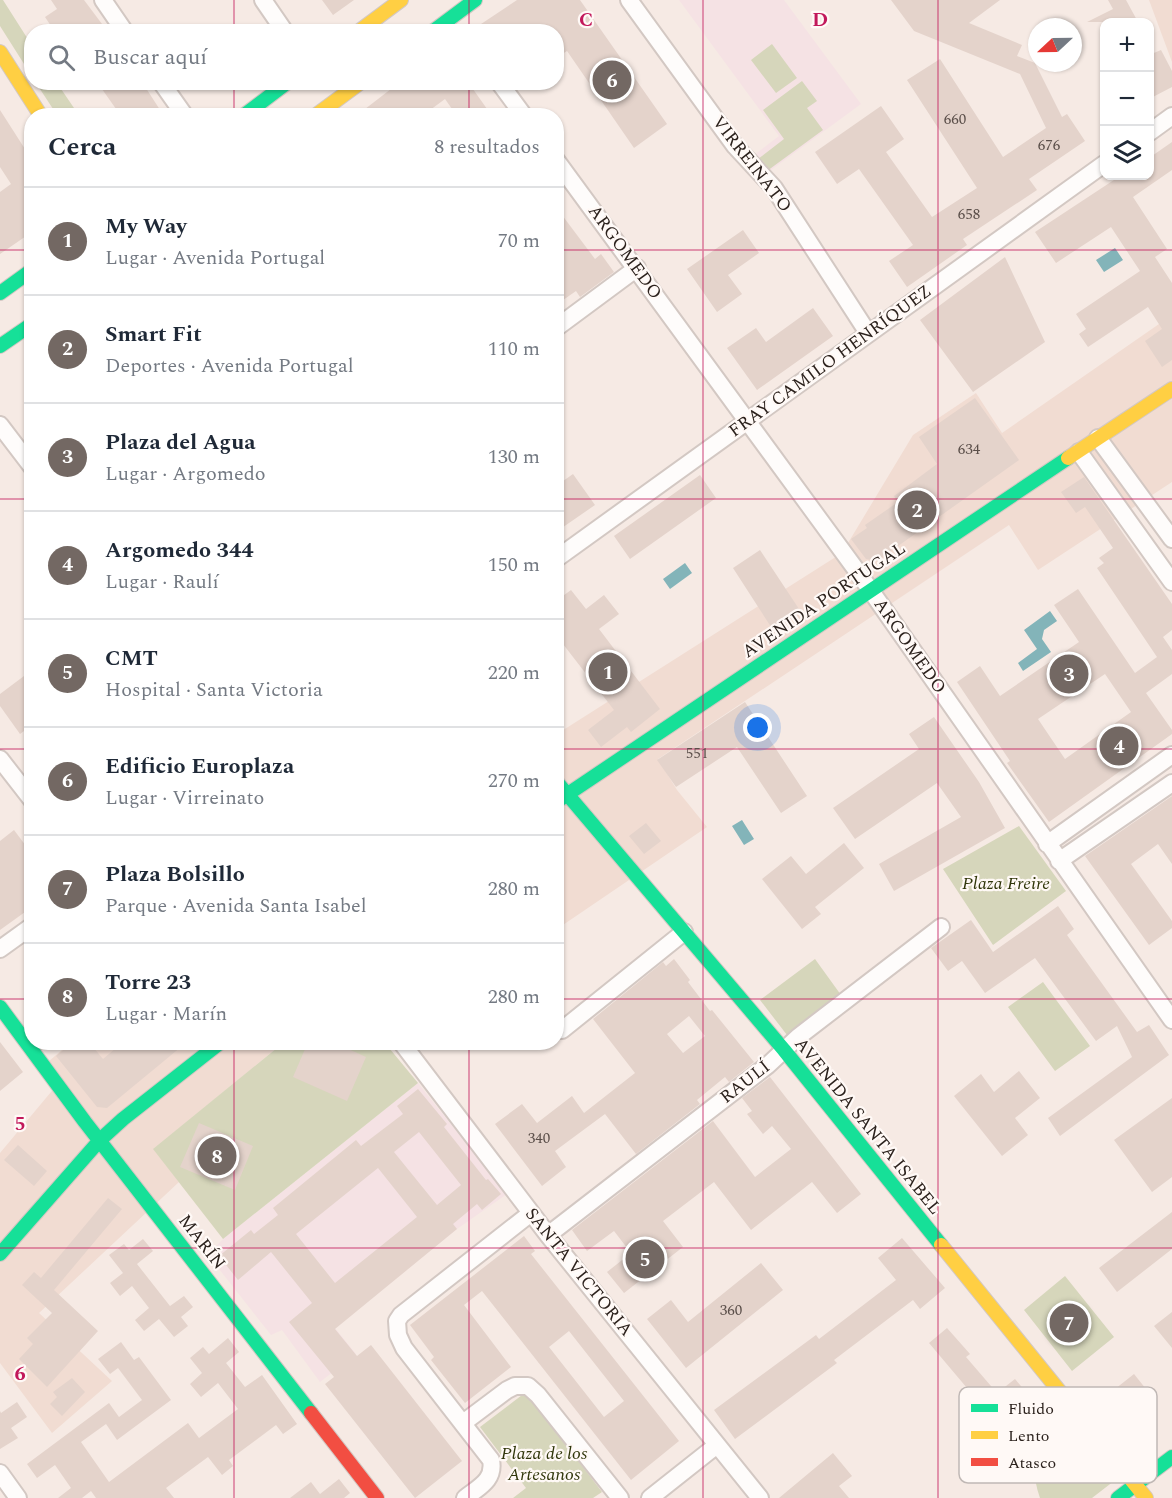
<!DOCTYPE html>
<html lang="es">
<meta charset="utf-8">
<style>
:root{--surface:#fff;--page:#f2f2f3;--text:#1f2937;--muted:#747a83;--line:#e0e1e3;--accent:#736863}
body{margin:0;font-family:Spectral,serif;background:var(--page);color:var(--text)}
.controls{position:absolute;right:18px;top:18px;display:grid;overflow:hidden;border-radius:12px;box-shadow:0 2px 4px #0004}
.controls button{width:54px;height:54px;display:grid;place-items:center;padding:0;border:0;border-bottom:2px solid var(--line);background:var(--surface);color:var(--text);font:30px sans-serif}
.compass{position:absolute;left:1028px;top:18px;width:54px;height:54px;border-radius:50%;background:var(--surface);box-shadow:0 2px 4px #0004;rotate:248deg}
.you{position:absolute;left:758px;top:728px;width:21px;height:21px;margin:-15px;border:4px solid #fff;border-radius:50%;background:#1a73e8;box-shadow:0 0 0 9px #1a73e833}
.badge{display:grid;place-items:center;width:39px;height:39px;border-radius:50%;background:var(--accent);color:#fff;font-size:20px;font-weight:700}
.pin{position:absolute;translate:-50% -50%;border:3px solid #fff;box-shadow:0 2px 6px #0006}
.list{margin:0;padding:0;list-style:none}
h2{display:flex;justify-content:space-between;align-items:center;height:78px;margin:0;padding:0 24px;font-size:26px}
h2 small{font-size:20px;font-weight:400;color:var(--muted)}
.list li{display:grid;grid-template-columns:39px 1fr auto;gap:18px;align-items:center;box-sizing:border-box;height:108px;padding:0 24px;border-top:2px solid var(--line)}
.list b{display:block;font-size:22px;white-space:nowrap}
.list p{margin:0;font-size:20px;white-space:nowrap;color:var(--muted)}
.list em{font-size:20px;font-style:normal;color:var(--muted)}
.icon{flex:none;width:33px;height:33px;fill:none;stroke:currentColor;stroke-width:2;stroke-linecap:round;stroke-linejoin:round}
.map{position:relative;flex:none;width:1172px;height:1498px;overflow:hidden}
.search{position:absolute;background:var(--surface);box-shadow:0 2px 4px #0004;left:24px;top:24px;width:540px;height:66px;display:flex;align-items:center;gap:15px;box-sizing:border-box;padding:0 21px;border-radius:24px;color:var(--muted);font-size:22px}
.panel{position:absolute;background:var(--surface);box-shadow:0 2px 4px #0004;left:24px;top:108px;width:540px;height:942px;border-radius:24px}
.map>svg:first-child{display:block}
.built{fill:#f1dcd2}
.education{fill:#f5e2e4}
.green{fill:#d6d6bb}
.water{fill:#83b4b9}
.building{fill:#e4d3cb;fill-rule:evenodd}
.lines{fill:none;stroke-linecap:round;stroke-linejoin:round}
.street-casing{stroke:#d3c8c3;stroke-width:20}
.fast-casing{stroke:#d3c8c3;stroke-width:16}
.slow-casing{stroke:#d3c8c3;stroke-width:16}
.jam-casing{stroke:#d3c8c3;stroke-width:16}
.street{stroke:#fefcfb;stroke-width:16}
.fast{stroke:#16e098;stroke-width:14}
.slow{stroke:#ffcf43;stroke-width:14}
.jam{stroke:#f24e42;stroke-width:14}
.grid{fill:none;stroke:#c2185b;stroke-width:1.5;stroke-opacity:0.55}
.labels{text-anchor:middle;dominant-baseline:central;stroke-width:4.5;stroke-linejoin:round;paint-order:stroke}
.number-label{font-size:15px;fill:#5b4f4a}
.street-label{font-size:18px;fill:#2c221d;stroke:#fff9f6}
.park-label{font-size:18px;font-style:italic;fill:#30360a;stroke:#fff9f6}
.key{fill:#fff9f6;stroke:#c0b8b5;stroke-width:1.5}
.key-label{font-size:16px;fill:#2c221d}
.grid-label{font-size:20px;text-anchor:middle;font-weight:bold;fill:#c2185b;stroke:#fff9f6;stroke-width:4.5;stroke-linejoin:round;paint-order:stroke}
</style>
<div class="map">
<svg width="1172" height="1498" viewBox="0 0 1172 1498">
<rect width="100%" height="100%" fill="#f6eae4"/>
<path class="built" d="M1149,0H1172V62Z
M1172,315V482L1038,570L1009,525L658,759L677,790L707,827L557,929V734L842,553L913,435L976,393L1002,433Z
M70,1043H283L154,1149L179,1182L39,1313L112,1381L52,1433L0,1363V1153L56,1086L48,1062Z"/>
<path class="education" d="M679,0H784L861,104L767,173L754,155L779,136Z
M418,1083L507,1194L457,1229L335,1328L356,1354L320,1382L282,1330L271,1335L208,1255L223,1239Z"/>
<path class="green" d="M0,0H3L31,44V75L0,26Z
M772,44L797,78L776,93L751,60Z
M802,81L817,101L807,108L823,130L767,171L758,159L784,139L763,110Z
M36,83H57L74,108L71,115H57Z
M1019,826L1066,891L993,945L943,869Z
M815,959L841,995L787,1035L760,1000Z
M1043,982L1090,1046L1055,1071L1008,1007Z
M283,1043H385L418,1083L223,1239L153,1149Z
M1065,1276L1114,1337L1072,1371L1024,1310Z
M526,1392L602,1492L593,1498H513L526,1488L480,1427Z
M1053,1403L1114,1481L1092,1498H1040C1028,1465 1036,1432 1053,1403Z"/>
<path class="water" d="M1115,248L1123,260L1104,272L1096,260Z
M685,563L692,573L670,589L663,579Z
M1050,611L1057,621L1044,630L1042,639L1051,652L1023,671L1018,663L1037,649L1024,630Z
M742,820L754,839L744,845L732,826Z"/>
<path class="building" d="M51,0H84L108,32H55L45,17L57,9Z
M322,0H354L333,15Z
M517,0H580L667,124L634,148L567,51L556,58V32H469Z
M891,0H1000L969,23L1022,45L1017,56L1035,63L1062,117L1067,114L1085,141L1029,179L1037,190L963,239L967,245L907,287L889,261L913,245L859,169L837,184L815,152L881,106L904,139L886,152L932,217L977,188L907,80L940,59L1003,157L1046,128L1020,74L914,31Z
M1108,0H1126L1138,22H1087L1113,9Z
M1161,50L1172,71V87L1149,99V55Z
M97,82H142L164,116H121Z
M400,82H468L492,116H457L445,99L422,116H356Z
M0,110L32,160V232L0,254V192L11,184L0,167Z
M1172,142V170L1133,197L1167,249L1155,257L1172,283V360L1162,367L1145,341L1162,329L1148,307L1088,347L1079,334L1086,329L1076,314L1140,271L1111,227L1056,263L1035,232L1120,176H1149V158Z
M556,207L595,259L601,254L614,272L580,297L576,291L556,305Z
M743,230L759,253L728,275L742,294L717,312L687,269Z
M1005,257L1045,342L973,392L920,320Z
M813,308L833,336L757,390L727,348L756,328L766,342Z
M975,398L1019,460L877,561L866,559L851,539L867,528L865,525L898,502L894,496L937,464L919,437Z
M573,474L595,505L556,532V486Z
M700,475L716,498L630,559L614,536Z
M1084,477L1172,604V630L1163,637L1172,650V674L1146,693L1172,730V734L1049,822L1007,763L1010,761L957,682L980,666L1000,696L1079,642L1054,605L1078,589L1135,673L1157,657L1097,568L1104,563L1099,558L1113,548L1085,507L1076,513L1061,492ZM1105,674L1131,712L1065,759L1038,719Z
M760,550L801,612L773,630L733,568Z
M571,590L586,609L604,595L619,614L599,629L660,709L631,732L627,727L601,747L588,730L614,710L556,635V601Z
M32,670V725L20,734L0,706V694Z
M745,702L807,796L781,813L737,747L676,787L657,760Z
M934,717L979,782L1005,828L894,891L879,864L961,817L937,783L855,839L833,808L919,749L909,734Z
M1172,796V864L1158,844L1131,864L1172,921V928L1149,945L1085,856Z
M646,823L661,841L644,854L629,836Z
M14,830L32,854V907L0,930V841Z
M844,843L864,868L815,907L821,914L802,929L762,879L791,856L806,874Z
M1058,906L1074,929L1067,935L1137,1032L1149,1025L1169,1055L1060,1136L1048,1118L1132,1057L1117,1026L1096,1041L1035,958L985,993L962,961L948,971L931,948L971,920L993,952Z
M674,959L690,980L688,982L710,1011L712,1010L754,1062L729,1082L725,1077L697,1100L700,1104L636,1154L605,1114L555,1151L566,1167L542,1186L495,1124L522,1104L537,1123L572,1096L584,1113L635,1073L593,1019L663,962L666,966ZM689,1016L705,1036L683,1053L667,1034Z
M0,1042L23,1072L0,1091Z
M73,1042H89L103,1059L123,1042H187L107,1108L97,1107L56,1056Z
M308,1042H333L366,1057L347,1101L293,1077Z
M1019,1071L1040,1098L1015,1118L1028,1135L1002,1156L954,1096L981,1074L994,1092Z
M770,1077L861,1194L837,1213L812,1182L751,1230L714,1182L663,1221L683,1247L624,1293L607,1272L631,1253L614,1231L587,1251L572,1230L713,1121L755,1177L791,1149L772,1126L763,1134L747,1114L752,1111L742,1098Z
M418,1089L447,1124L444,1127L486,1180L488,1179L501,1194L482,1210L477,1204L453,1224L457,1229L335,1329L357,1356L371,1345L462,1461L415,1498L325,1384L334,1377L289,1322L312,1303L271,1252L238,1280L219,1256L251,1230L254,1234L278,1215L273,1208L356,1140L361,1146L403,1114L397,1106ZM419,1132L461,1185L437,1205L394,1152ZM378,1168L417,1217L335,1283L296,1234Z
M1172,1098V1177L1152,1192L1114,1140Z
M199,1123L253,1146L235,1190L180,1167Z
M18,1145L47,1171L34,1186L4,1160Z
M108,1198L122,1209L54,1290L98,1331L47,1387L19,1359L33,1344L27,1338L52,1313L22,1285L34,1272L41,1278Z
M1172,1212V1249L1117,1292L1099,1268Z
M524,1236L535,1251L531,1254L679,1441L631,1480L482,1291L464,1305L511,1367L465,1403L431,1360L434,1357L410,1325ZM569,1331L624,1401L604,1417L549,1347Z
M902,1238L945,1288L920,1309L913,1300L834,1360L837,1363L735,1439L714,1410L816,1335L819,1339L896,1280L878,1258Z
M143,1239L153,1251L137,1264L170,1306L184,1296L193,1307L181,1317L188,1326L174,1337L159,1319L144,1331L135,1320L149,1308L132,1286L120,1296L110,1283L123,1273L109,1255L124,1244L129,1250Z
M761,1263L783,1290L686,1368L647,1319L671,1300L688,1322Z
M1172,1312V1348L1154,1326Z
M947,1328L970,1354L966,1357L997,1393L1015,1379L1032,1399L1024,1406L1033,1409L1018,1421L1007,1408L994,1420L929,1343Z
M228,1338L239,1352L226,1363L245,1387L262,1375L297,1424L283,1434L276,1425L229,1460L233,1466L222,1475L208,1457L166,1488L174,1498H96L91,1491L82,1498H58L71,1488L55,1465L37,1478L27,1464L109,1403L119,1417L142,1400L118,1368L110,1374L98,1359L121,1342L134,1360L139,1357L171,1400L117,1440L106,1424L81,1442L109,1482L188,1423L199,1438L238,1409L218,1383L201,1397L190,1384L202,1373L190,1358L203,1347L209,1354Z
M1134,1374L1154,1399L1111,1433L1091,1408Z
M72,1378L85,1392L62,1416L50,1404L57,1397L53,1392Z
M17,1402L27,1417L11,1428L18,1438L0,1449V1411L1,1413Z
M833,1453L852,1476L839,1486L849,1498H779Z
M339,1479L350,1493L344,1498H290L311,1482L320,1494Z"/>
<g class="lines">
<g class="street-casing">
<path id="street" d="M103,0L125,32
M263,0L285,32
M629,0L735,146L774,188L868,333
M161,82L185,116
M499,82L524,116
M1150,132L1172,116
M556,160L857,571L1172,1020
M556,328L637,268
M0,425L32,467
M1098,438L1172,539
M1079,452L1172,582
M556,559L1104,164
M0,759L32,800
M1047,844L1172,755
M1059,861L1172,783
M0,949L32,926
M562,1030L684,932
M401,1042L548,1235L760,1498
M548,1235L768,1065L798,1037L941,927
M463,1423L507,1390L515,1386H528L538,1395L620,1498
M0,1473L18,1498
M465,1498C479,1487 495,1480 491,1460L404,1348L398,1335L397,1321L401,1315L531,1213
M650,1498L717,1445"/>
</g>
<g class="fast-casing">
<path id="fast" d="M432,32L475,0
M243,116L288,82
M0,293L32,270
M0,346L32,324
M556,781L784,1050L941,1245
M556,802L1068,458
M0,1007L85,1122L311,1413
M0,1254L100,1140L123,1119L221,1042
M1118,1498L1172,1457"/>
</g>
<g class="slow-casing">
<path id="slow" d="M358,32L401,0
M0,52L41,116
M315,116L361,82
M1068,458L1172,389
M941,1245L1146,1498"/>
</g>
<g class="jam-casing">
<path id="jam" d="M311,1413L377,1498"/>
</g>
<use href="#street" class="street"/>
<use href="#fast" class="fast"/>
<use href="#slow" class="slow"/>
<use href="#jam" class="jam"/>
</g>
<path class="grid" d="M234,0V32M469,0V32M703,0V1498M938,0V1498M234,82V116M469,82V116M0,250H32M556,250H1172M0,499H32M556,499H1172M0,749H32M556,749H1172M0,999H32M556,999H1172M234,1042V1498M469,1042V1498M0,1248H1172"/>
<g class="labels">
<g class="number-label">
<text x="955" y="119">660</text>
<text x="1049" y="145">676</text>
<text x="969" y="214">658</text>
<text x="969" y="449">634</text>
<text x="697" y="753">551</text>
<text x="539" y="1138">340</text>
<text x="731" y="1310">360</text>
</g>
<g class="street-label">
<text transform="translate(752 164) rotate(52)">VIRREINATO</text>
<text transform="translate(625 252) rotate(54)">ARGOMEDO</text>
<text transform="translate(830 361) rotate(-36)">FRAY CAMILO HENRÍQUEZ</text>
<text transform="translate(824 600) rotate(-34)">AVENIDA PORTUGAL</text>
<text transform="translate(910 646) rotate(55)">ARGOMEDO</text>
<text transform="translate(745 1082) rotate(-38)">RAULÍ</text>
<text transform="translate(868 1126) rotate(51)">AVENIDA SANTA ISABEL</text>
<text transform="translate(202 1242) rotate(52)">MARÍN</text>
<text transform="translate(579 1272) rotate(51)">SANTA VICTORIA</text>
</g>
<g class="park-label">
<text x="1006" y="883">Plaza Freire</text>
<text x="544" y="1453">Plaza de los<tspan x="544" dy="21">Artesanos</tspan></text>
</g>
</g>
<rect x="959" y="1387" width="198" height="96" rx="9" class="key"/>
<rect x="971" y="1404" width="27" height="8" fill="#16e098"/>
<rect x="971" y="1431" width="27" height="8" fill="#ffcf43"/>
<rect x="971" y="1458" width="27" height="8" fill="#f24e42"/>
<g class="key-label">
<text x="1008" y="1414">Fluido</text>
<text x="1008" y="1441">Lento</text>
<text x="1008" y="1468">Atasco</text>
</g>
<g class="grid-label">
<text x="586" y="26">C</text>
<text x="820" y="26">D</text>
<text x="20" y="1130">5</text>
<text x="20" y="1380">6</text>
</g>
</svg>
<div class="controls">
<button>+</button>
<button>−</button>
<button><svg class="icon" aria-label="layers" viewBox="0 0 24 24"><path d="M12 4l9 5-9 5-9-5zM3 14l9 5 9-5"/></svg></button>
</div>
<svg class="compass" viewBox="-18 -18 36 36"><path d="M0-13l5 13h-10z" fill="#e53935"/><path d="M0 13l5-13h-10z" fill="#747a83"/></svg>
<div class="you"></div>
<div class="pin badge" style="left:608px;top:672px">1</div>
<div class="pin badge" style="left:917px;top:510px">2</div>
<div class="pin badge" style="left:1069px;top:674px">3</div>
<div class="pin badge" style="left:1119px;top:746px">4</div>
<div class="pin badge" style="left:645px;top:1259px">5</div>
<div class="pin badge" style="left:612px;top:80px">6</div>
<div class="pin badge" style="left:1069px;top:1323px">7</div>
<div class="pin badge" style="left:217px;top:1156px">8</div>
<div class="search"><svg class="icon" aria-label="search" viewBox="0 0 24 24"><circle cx="10" cy="10" r="6"/><path d="M15 15l6 6"/></svg>Buscar aquí</div>
<section class="panel">
<h2>Cerca<small>8 resultados</small></h2>
<ul class="list">
<li><span class="badge">1</span><div><b>My Way</b><p>Lugar · Avenida Portugal</p></div><em>70 m</em></li>
<li><span class="badge">2</span><div><b>Smart Fit</b><p>Deportes · Avenida Portugal</p></div><em>110 m</em></li>
<li><span class="badge">3</span><div><b>Plaza del Agua</b><p>Lugar · Argomedo</p></div><em>130 m</em></li>
<li><span class="badge">4</span><div><b>Argomedo 344</b><p>Lugar · Raulí</p></div><em>150 m</em></li>
<li><span class="badge">5</span><div><b>CMT</b><p>Hospital · Santa Victoria</p></div><em>220 m</em></li>
<li><span class="badge">6</span><div><b>Edificio Europlaza</b><p>Lugar · Virreinato</p></div><em>270 m</em></li>
<li><span class="badge">7</span><div><b>Plaza Bolsillo</b><p>Parque · Avenida Santa Isabel</p></div><em>280 m</em></li>
<li><span class="badge">8</span><div><b>Torre 23</b><p>Lugar · Marín</p></div><em>280 m</em></li>
</ul>
</section>
</div>
